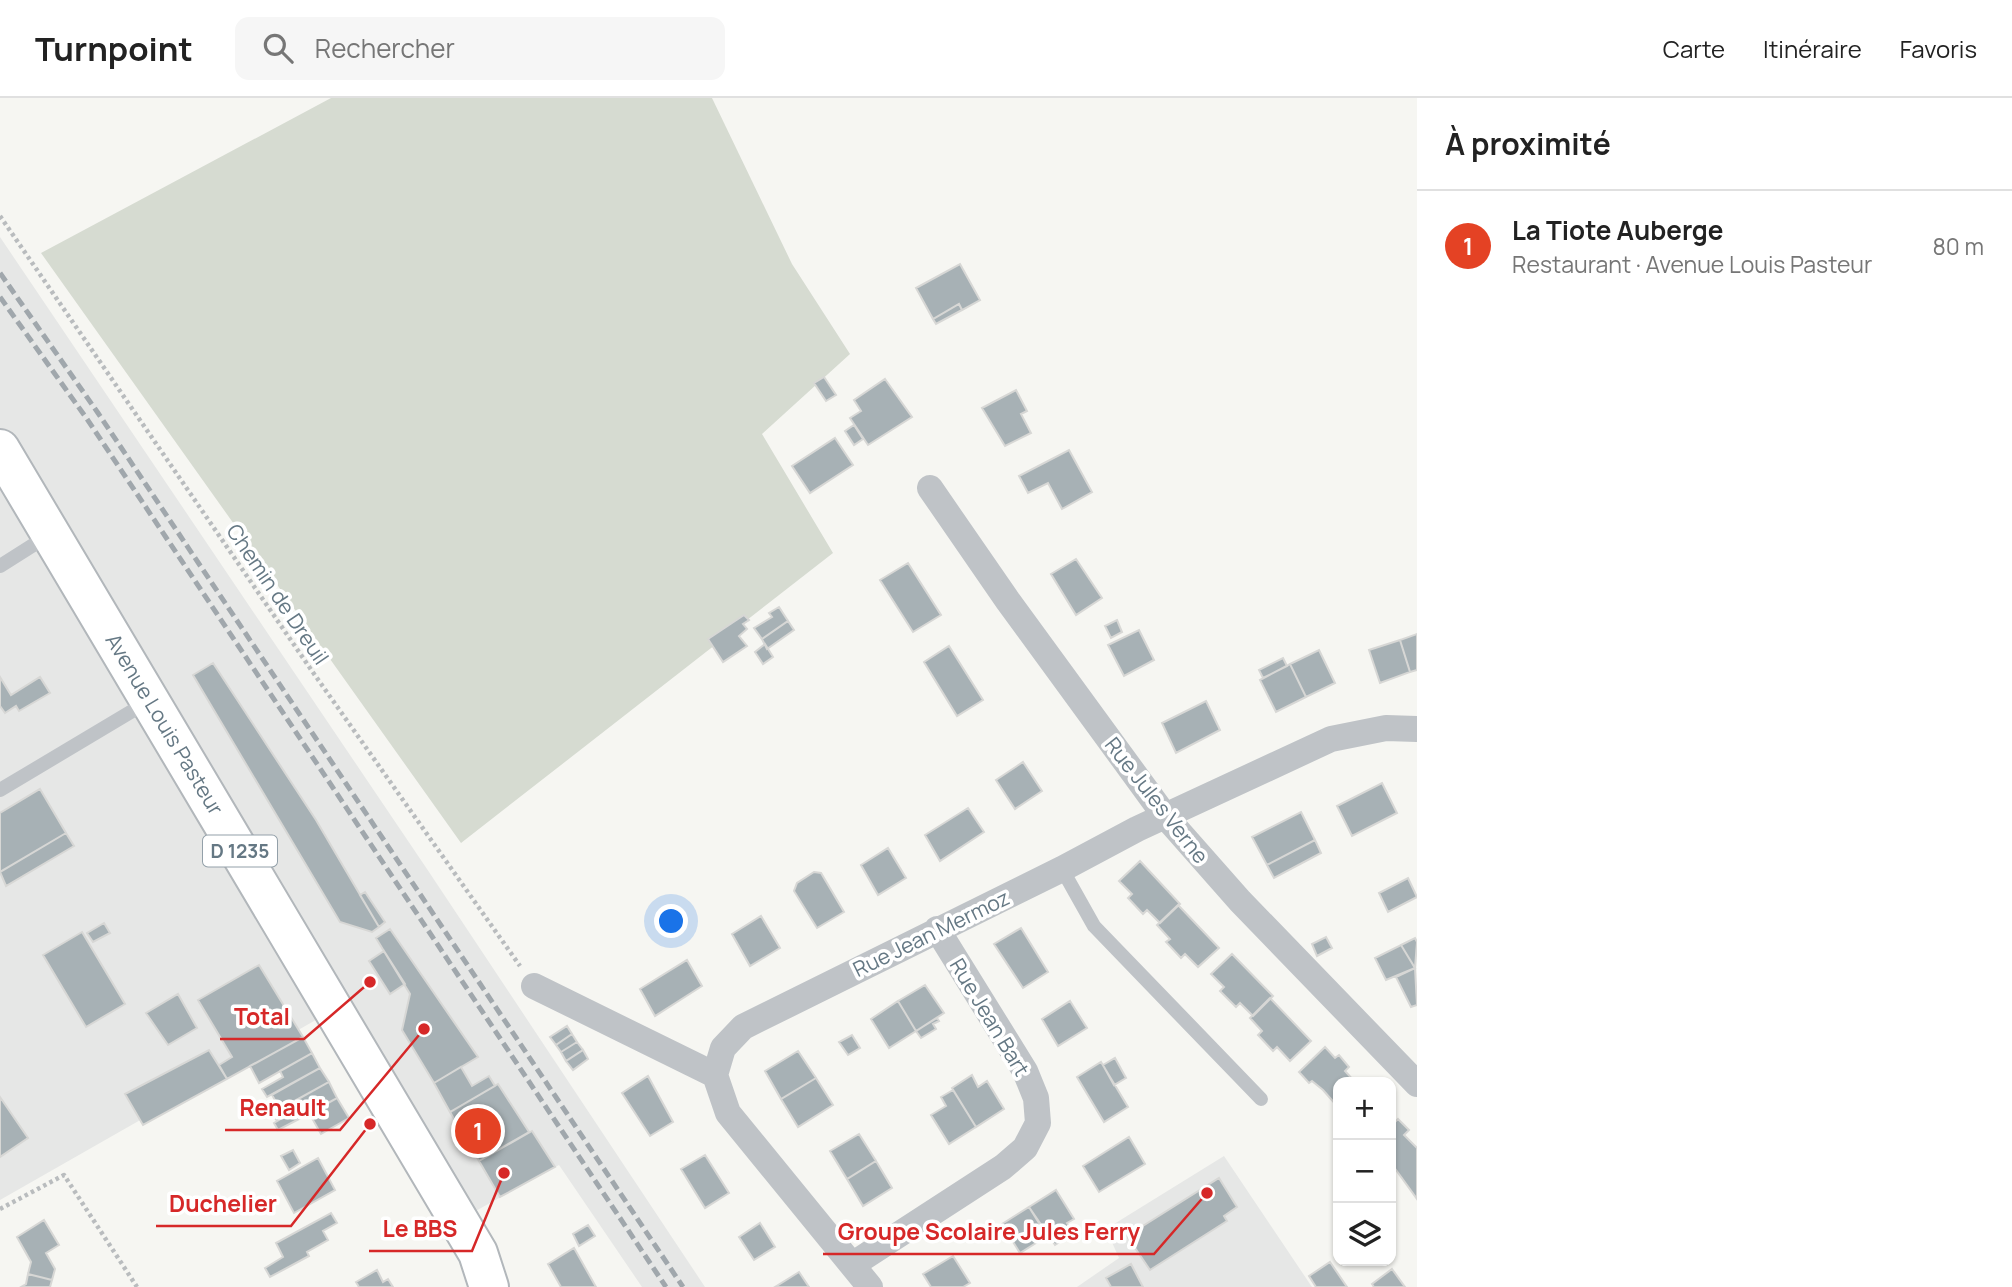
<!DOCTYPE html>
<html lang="fr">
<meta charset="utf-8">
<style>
:root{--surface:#fff;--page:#f6f6f6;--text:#222;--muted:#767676;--line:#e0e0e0;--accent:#e44224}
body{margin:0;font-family:Manrope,sans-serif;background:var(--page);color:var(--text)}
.controls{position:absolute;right:21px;bottom:21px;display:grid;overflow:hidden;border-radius:14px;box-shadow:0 2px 5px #0004}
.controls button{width:63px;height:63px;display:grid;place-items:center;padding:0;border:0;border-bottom:2px solid var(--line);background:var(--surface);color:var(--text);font:35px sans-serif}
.you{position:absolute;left:672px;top:824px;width:24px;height:24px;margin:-18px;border:5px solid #fff;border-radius:50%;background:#1a73e8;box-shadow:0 0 0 10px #1a73e833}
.badge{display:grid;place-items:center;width:46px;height:46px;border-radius:50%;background:var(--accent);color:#fff;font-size:23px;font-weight:700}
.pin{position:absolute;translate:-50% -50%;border:4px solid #fff;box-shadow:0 2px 7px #0006}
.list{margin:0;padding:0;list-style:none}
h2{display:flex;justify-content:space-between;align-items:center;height:91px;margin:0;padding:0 28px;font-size:30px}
h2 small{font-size:23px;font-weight:400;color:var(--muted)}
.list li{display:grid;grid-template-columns:46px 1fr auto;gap:21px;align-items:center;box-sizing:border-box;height:112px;padding:0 28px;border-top:2px solid var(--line)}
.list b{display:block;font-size:26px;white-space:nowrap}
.list p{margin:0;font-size:23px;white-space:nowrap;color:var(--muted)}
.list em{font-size:23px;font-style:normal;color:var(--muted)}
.icon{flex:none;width:38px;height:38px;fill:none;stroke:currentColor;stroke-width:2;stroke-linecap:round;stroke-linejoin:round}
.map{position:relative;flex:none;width:1417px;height:1189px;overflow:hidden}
header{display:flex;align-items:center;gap:42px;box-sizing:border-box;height:98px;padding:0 35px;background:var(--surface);border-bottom:2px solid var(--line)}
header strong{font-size:33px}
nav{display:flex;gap:38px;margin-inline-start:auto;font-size:24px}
.search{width:490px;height:63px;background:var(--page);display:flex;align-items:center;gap:18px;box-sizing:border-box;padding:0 24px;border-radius:14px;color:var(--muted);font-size:26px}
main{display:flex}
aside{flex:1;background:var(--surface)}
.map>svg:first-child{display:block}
.built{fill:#e6e7e6}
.green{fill:#d6dbd1}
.building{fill:#a7b1b5;stroke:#d7d7d5;stroke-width:2}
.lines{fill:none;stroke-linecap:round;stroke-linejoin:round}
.primary-casing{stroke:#b2b7bb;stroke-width:42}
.path{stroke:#b9bcbe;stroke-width:4.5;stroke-dasharray:3.5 3.5;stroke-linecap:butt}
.lane{stroke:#bfc3c7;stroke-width:14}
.street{stroke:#bfc3c7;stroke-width:26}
.primary{stroke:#fff;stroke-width:38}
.rail{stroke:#a0a7ac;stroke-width:5;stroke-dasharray:10 5;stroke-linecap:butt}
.labels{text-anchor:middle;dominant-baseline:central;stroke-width:7;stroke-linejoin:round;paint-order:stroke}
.shield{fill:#fff;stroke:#93a0a9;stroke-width:2}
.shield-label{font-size:19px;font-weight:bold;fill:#657884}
.street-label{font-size:21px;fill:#657884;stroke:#fff}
.leader{fill:none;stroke:#d62828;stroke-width:2.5}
.callout-dot{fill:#d62828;stroke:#fff;stroke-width:2.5}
.callout-label{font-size:23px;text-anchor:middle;font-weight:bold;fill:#d62828;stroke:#fff;stroke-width:7;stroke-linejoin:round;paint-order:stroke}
</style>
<header>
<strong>Turnpoint</strong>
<div class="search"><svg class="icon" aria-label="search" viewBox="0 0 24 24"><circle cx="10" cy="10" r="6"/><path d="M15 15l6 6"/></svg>Rechercher</div>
<nav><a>Carte</a><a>Itinéraire</a><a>Favoris</a></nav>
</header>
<main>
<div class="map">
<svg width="1417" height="1189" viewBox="0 0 1417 1189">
<rect width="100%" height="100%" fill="#f6f6f2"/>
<path class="built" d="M0,139L427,771L705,1189H642L559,1067L443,1131L321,919L0,1102Z
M1224,1058L1312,1189H1077L1119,1160L1106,1131Z"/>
<path class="green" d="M331,0H712L792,166L850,256L762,336L833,455L461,745L41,155Z"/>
<path class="building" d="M960,166L980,202L962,212L959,206L933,221L916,190Z
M959,206L962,212L936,226L933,221Z
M824,279L836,297L826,303L814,285Z
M885,281L912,319L868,347L850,320L861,313L854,302Z
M1016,292L1027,313L1021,316L1031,335L1005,348L982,310Z
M854,327L863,341L854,347L845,333Z
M835,340L853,367L810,395L792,368Z
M1069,352L1092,394L1062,411L1048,385L1028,395L1019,378Z
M1076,461L1102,500L1076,517L1051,476Z
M908,465L941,517L913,534L880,482Z
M779,509L788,523L762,541L754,530L772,519L769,515Z
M744,517L749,522L743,526L747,531L739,538L747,548L723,564L708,541Z
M1117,522L1122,534L1111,540L1105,528Z
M788,523L794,532L767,551L762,541Z
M1139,532L1154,562L1124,578L1108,547Z
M1417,536V572L1410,574L1400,542Z
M1400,542L1410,574L1380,585L1369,552Z
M765,546L773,559L763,566L755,554Z
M949,548L983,602L957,618L924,564Z
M1319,552L1335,585L1306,599L1290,566Z
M1283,560L1287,568L1263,580L1259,572Z
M213,565L316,722L379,829L372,834L340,824L193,577Z
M1290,566L1306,599L1276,614L1260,582Z
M0,579L11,597L40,579L50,595L19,613L16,608L5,615L0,608Z
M1206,603L1220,632L1176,655L1162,625Z
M1023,664L1042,693L1015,711L996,682Z
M1382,685L1397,715L1352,738L1337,708Z
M40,691L66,735L0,774V715Z
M968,710L984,734L940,763L925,737Z
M1301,714L1315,742L1267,767L1252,739Z
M66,735L74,748L6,788L0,774Z
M1315,742L1321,755L1274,780L1267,767Z
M888,750L906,780L878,797L861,767Z
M1140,763L1180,806L1160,825L1147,812L1143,816L1128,800L1132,796L1119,783Z
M814,774L821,775L844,814L817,830L794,793L797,785Z
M1408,780L1417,799L1388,814L1379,795Z
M365,794L385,824L379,829L360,797Z
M1178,807L1219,850L1198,869L1185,856L1181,860L1166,844L1170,841L1157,827Z
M761,818L780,850L750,868L732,836Z
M104,825L110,835L93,844L87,835Z
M1021,830L1048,874L1023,890L994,846Z
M390,831L478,959L434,985L402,932L410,896L376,840Z
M82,834L125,906L86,929L43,857Z
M1326,839L1332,850L1317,858L1312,846Z
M1415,840L1417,844L1415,870L1401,847Z
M1401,847L1415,870L1386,882L1375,860Z
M384,853L405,886L390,896L369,863Z
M1232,856L1273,898L1253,918L1240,905L1236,909L1220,893L1224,889L1211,876Z
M687,862L702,888L655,918L640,891Z
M259,867L303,939L227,981L219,967L232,959L198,902Z
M1415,870L1417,907L1411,909L1396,879Z
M925,887L944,915L916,933L898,903Z
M178,896L197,930L168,947L146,915Z
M1270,900L1311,943L1290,963L1277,949L1273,953L1258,937L1262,933L1250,920Z
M898,903L916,933L889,950L871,921Z
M1070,903L1087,930L1058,948L1042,921Z
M937,920L939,923L933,926L936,931L921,940L916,933Z
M567,928L572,936L556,947L550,939Z
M572,936L577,944L561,954L556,947Z
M852,937L860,950L848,957L839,944Z
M303,939L312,955L259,985L250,968Z
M577,944L583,952L566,963L561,954Z
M1325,949L1335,960L1339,957L1349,969L1345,973L1355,984H1338V1009L1323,992L1312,983L1309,985L1299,974Z
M209,952L227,981L143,1027L125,996Z
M583,952L588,961L573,972L566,963Z
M798,953L816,980L781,1001L765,973Z
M312,955L320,970L267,999L262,991L283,979L280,973Z
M1115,960L1126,980L1114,987L1103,967Z
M1101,964L1128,1009L1104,1024L1077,979Z
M461,969L472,988L489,978L495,988L450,1014L434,985Z
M320,970L329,984L280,1011L272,997Z
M972,977L978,989L987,983L1004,1011L976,1029L952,990Z
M648,978L673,1024L650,1038L622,995Z
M816,980L833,1007L798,1029L781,1001Z
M329,984L337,1000L303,1019L295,1003Z
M498,986L529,1034L479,1063L450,1014Z
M953,992L976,1029L949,1046L931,1017L946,1008L941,999Z
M0,999L28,1040L0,1059Z
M337,1000L349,1020L321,1036L309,1015Z
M295,1003L299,1010L277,1023L273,1016Z
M299,1010L303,1019L278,1032L274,1025Z
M1391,1019L1395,1024L1398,1021L1409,1032L1404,1037L1417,1050V1101L1391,1065Z
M532,1033L555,1069L500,1099L479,1063Z
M859,1036L876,1063L847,1081L830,1053Z
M1129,1039L1145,1066L1099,1094L1083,1068Z
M293,1052L300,1065L289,1072L281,1058Z
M705,1057L729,1095L705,1110L681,1071Z
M318,1060L335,1092L294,1115L277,1083Z
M876,1063L892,1090L863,1108L847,1081Z
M1219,1080L1237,1109L1224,1118L1227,1123L1150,1172L1127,1138Z
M1056,1092L1074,1121L1067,1125L1074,1135L1055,1147L1029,1109Z
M1029,1109L1047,1138L1020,1155L1002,1126Z
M331,1115L337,1125L323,1133L328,1142L307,1154L309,1158L270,1179L265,1170L283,1159L276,1145Z
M44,1122L59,1147L46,1155L55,1171L52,1182L28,1176L31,1164L17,1139Z
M760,1125L775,1149L754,1162L739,1139Z
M588,1127L595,1138L579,1148L573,1136Z
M574,1150L596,1189H561L548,1166Z
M953,1158L970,1185L963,1189H931L923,1176Z
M1330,1164L1347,1189H1316L1309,1178Z
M1131,1166L1143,1189H1111L1106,1180Z
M1392,1171L1405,1189H1374L1372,1186Z
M377,1172L383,1184L388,1181L393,1189H359L356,1184Z
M799,1174L809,1189H775Z
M28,1176L52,1182L50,1189H21L26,1186Z"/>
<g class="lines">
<g class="primary-casing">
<path id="primary" d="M0,351L478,1155L489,1189"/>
</g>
<path class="path" d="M0,118L312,573L520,868
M0,1111L64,1077L137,1189"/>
<path class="lane" d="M0,468L49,437
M0,692L149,603
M1062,771L1094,828L1261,1001"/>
<path class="street" d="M930,390L1008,503L1165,718L1240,803L1417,986
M534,888L715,977
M852,1167L1003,1069L1025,1050L1038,1025L1036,1000L1025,973L937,831
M870,1189L728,1015L715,977L723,950L743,929L1062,771L1137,731L1331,641L1386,630L1417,631"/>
<use href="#primary" class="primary"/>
<path class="rail" d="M0,175L98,315L683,1189
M0,199L87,321L666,1189"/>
</g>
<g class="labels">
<rect class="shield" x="203" y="737.5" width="74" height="31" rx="5"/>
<g class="shield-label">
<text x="240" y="753">D 1235</text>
</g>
<g class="street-label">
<text transform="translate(278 496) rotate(56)">Chemin de Dreuil</text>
<text transform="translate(165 626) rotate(59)">Avenue Louis Pasteur</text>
<text transform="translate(1157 702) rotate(52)">Rue Jules Verne</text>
<text transform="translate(931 835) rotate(-26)">Rue Jean Mermoz</text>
<text transform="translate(990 919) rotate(59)">Rue Jean Bart</text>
</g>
</g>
<path class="leader" d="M370 884L304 941H220M424 931L340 1032H225M370 1026L291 1128H156M504 1075L472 1153H369M1207 1095L1154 1156H823"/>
<g class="callout-dot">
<circle cx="370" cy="884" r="7"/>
<circle cx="424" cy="931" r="7"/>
<circle cx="370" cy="1026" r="7"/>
<circle cx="504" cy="1075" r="7"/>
<circle cx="1207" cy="1095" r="7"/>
</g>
<g class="callout-label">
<text x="262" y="927">Total</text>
<text x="283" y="1018">Renault</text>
<text x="223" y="1114">Duchelier</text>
<text x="420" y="1139">Le BBS</text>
<text x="989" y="1142">Groupe Scolaire Jules Ferry</text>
</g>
</svg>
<div class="controls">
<button>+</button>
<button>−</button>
<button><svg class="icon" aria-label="layers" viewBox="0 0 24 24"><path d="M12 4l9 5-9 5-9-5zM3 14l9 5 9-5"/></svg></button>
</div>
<div class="you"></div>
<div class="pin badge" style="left:478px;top:1033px">1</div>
</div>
<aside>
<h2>À proximité<small></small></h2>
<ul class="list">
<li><span class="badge">1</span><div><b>La Tiote Auberge</b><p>Restaurant · Avenue Louis Pasteur</p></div><em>80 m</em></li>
</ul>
</aside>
</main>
